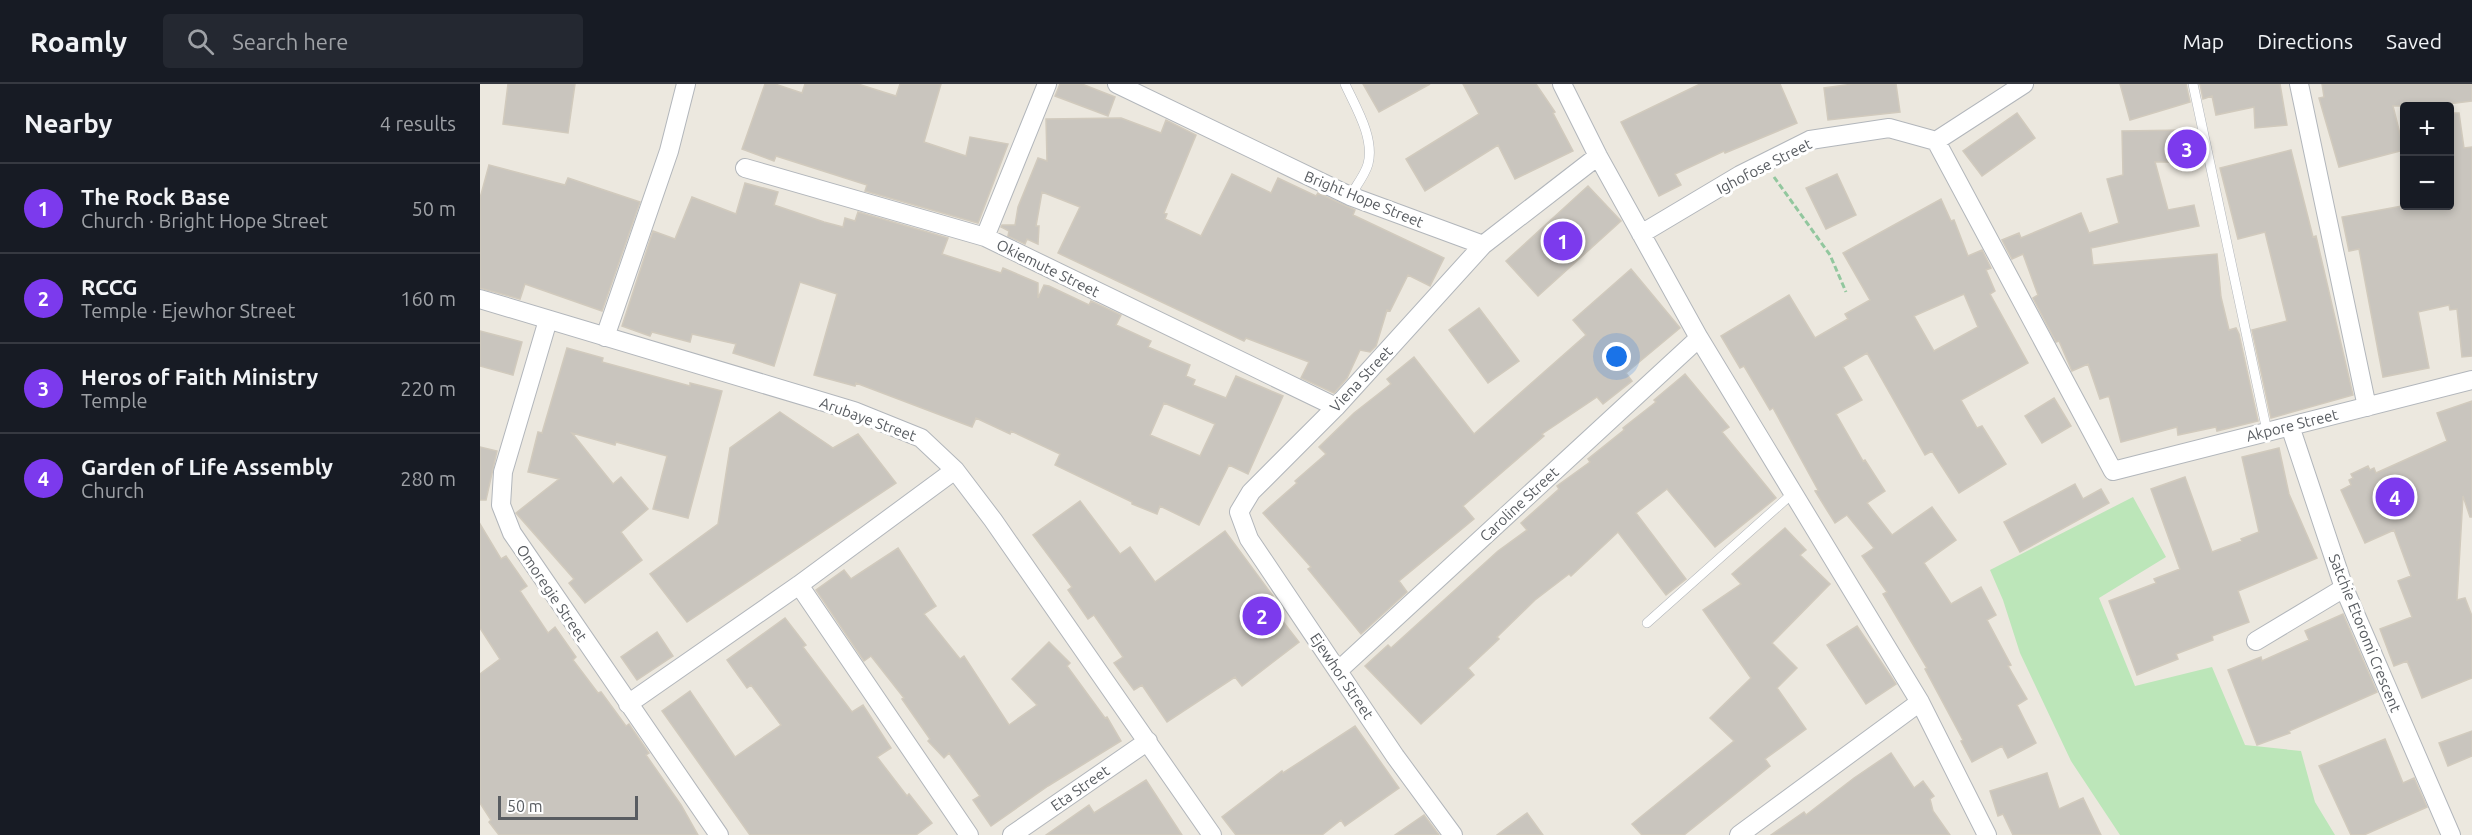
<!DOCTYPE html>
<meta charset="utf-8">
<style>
:root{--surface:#171b24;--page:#242831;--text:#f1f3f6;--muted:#9ea1a6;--line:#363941;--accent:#7c3aed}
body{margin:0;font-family:Ubuntu,sans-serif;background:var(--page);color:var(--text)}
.controls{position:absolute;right:18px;top:18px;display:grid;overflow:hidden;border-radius:6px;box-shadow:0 3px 9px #0003}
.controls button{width:54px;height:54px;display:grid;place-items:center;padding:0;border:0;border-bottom:2px solid var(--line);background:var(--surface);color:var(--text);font:30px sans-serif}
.scale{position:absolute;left:18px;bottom:15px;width:140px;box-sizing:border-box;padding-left:6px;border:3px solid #585c61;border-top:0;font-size:16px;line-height:21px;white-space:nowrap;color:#585c61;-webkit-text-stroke:4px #fff;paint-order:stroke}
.you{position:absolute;left:1137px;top:273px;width:21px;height:21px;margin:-15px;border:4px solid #fff;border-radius:50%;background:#1a73e8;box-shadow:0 0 0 9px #1a73e833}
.badge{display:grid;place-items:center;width:39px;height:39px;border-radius:50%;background:var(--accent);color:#fff;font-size:20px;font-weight:700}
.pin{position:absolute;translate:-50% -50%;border:3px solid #fff;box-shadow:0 2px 6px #0006}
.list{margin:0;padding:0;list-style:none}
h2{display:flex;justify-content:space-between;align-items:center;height:78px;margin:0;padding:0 24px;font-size:26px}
h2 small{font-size:20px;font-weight:400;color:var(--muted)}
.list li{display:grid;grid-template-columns:39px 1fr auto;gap:18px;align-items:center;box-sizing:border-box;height:90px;padding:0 24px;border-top:2px solid var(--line)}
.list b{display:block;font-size:22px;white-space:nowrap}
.list p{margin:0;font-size:20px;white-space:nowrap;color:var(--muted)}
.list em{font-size:20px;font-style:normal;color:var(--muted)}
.icon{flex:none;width:33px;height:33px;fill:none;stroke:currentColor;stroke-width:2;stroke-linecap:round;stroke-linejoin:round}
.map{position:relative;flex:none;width:1992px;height:751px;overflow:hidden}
header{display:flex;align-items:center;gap:36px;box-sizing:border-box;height:84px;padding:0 30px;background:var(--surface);border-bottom:2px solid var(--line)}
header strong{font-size:28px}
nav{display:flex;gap:33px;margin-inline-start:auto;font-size:21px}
.search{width:420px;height:54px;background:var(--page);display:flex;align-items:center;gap:15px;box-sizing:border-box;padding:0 21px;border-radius:6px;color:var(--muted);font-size:22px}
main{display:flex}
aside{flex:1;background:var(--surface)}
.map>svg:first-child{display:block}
.green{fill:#bce6b9}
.building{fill:#c9c5be;stroke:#d1cabd;stroke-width:1.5;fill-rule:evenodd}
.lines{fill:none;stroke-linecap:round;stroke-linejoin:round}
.lane-casing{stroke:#b2b6bb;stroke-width:10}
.street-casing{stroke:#b2b6bb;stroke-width:20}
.path{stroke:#92c79e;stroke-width:3;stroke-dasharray:6 3;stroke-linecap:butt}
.lane{stroke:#fff;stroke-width:9}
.street{stroke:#fff;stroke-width:18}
.labels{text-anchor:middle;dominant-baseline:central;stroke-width:6;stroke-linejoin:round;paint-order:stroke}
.street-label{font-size:15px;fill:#585c61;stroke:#fff}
</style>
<header>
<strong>Roamly</strong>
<div class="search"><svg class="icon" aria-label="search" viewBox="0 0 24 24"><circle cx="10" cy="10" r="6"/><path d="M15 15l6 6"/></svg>Search here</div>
<nav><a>Map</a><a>Directions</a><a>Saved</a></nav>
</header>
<main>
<aside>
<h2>Nearby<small>4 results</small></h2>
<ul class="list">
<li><span class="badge">1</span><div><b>The Rock Base</b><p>Church · Bright Hope Street</p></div><em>50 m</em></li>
<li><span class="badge">2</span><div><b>RCCG</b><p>Temple · Ejewhor Street</p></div><em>160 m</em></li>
<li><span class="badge">3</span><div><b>Heros of Faith Ministry</b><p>Temple</p></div><em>220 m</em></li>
<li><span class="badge">4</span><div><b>Garden of Life Assembly</b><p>Church</p></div><em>280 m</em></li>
</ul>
</aside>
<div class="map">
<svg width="1992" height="751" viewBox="0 0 1992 751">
<rect width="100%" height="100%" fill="#ece8df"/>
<path class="green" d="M1653,413L1686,473L1619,514L1655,602L1732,583L1765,661L1821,667L1835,718L1855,751H1640L1591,677L1540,569L1523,516L1510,486Z"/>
<path class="building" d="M28,0H95L88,49L23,40Z
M285,0H295L322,9L325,0H378L416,12L420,0H461L444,58L486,72L490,53L528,60L498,139L385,107L387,101L296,72L294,77L262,65Z
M580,0H602L635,13L628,32L575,12Z
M883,0H950L899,28Z
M983,0H1056L1075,28L1073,29L1093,67L1035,95L1018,61L945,107L926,75L999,30Z
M1220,0H1300L1317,39L1245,69L1244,67L1195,90L1201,101L1179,112L1141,38Z
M1373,0H1416L1420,28L1348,36L1344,4Z
M1640,0H1706L1710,18L1650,36Z
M1720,0H1800L1807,41L1775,44L1774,23L1736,31L1732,12L1723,15Z
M1842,0H1992V17L1952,22H1913L1924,66L1859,83L1839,14L1844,13Z
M1537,29L1555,54L1502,92L1483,67Z
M1970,29H1979L1984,64L1992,63V272L1982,273L1977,225L1970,226L1969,221L1938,228L1949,284L1903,293L1879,165L1869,167L1862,133L1922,122H1970Z
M641,34L681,49L686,36L716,51L684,129L687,130L685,135L721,152L752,90L791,109L798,94L836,112L838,109L875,126L873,131L964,174L950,202L928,191L910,227L907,226L896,262L890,268L880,266L867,294L854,309L821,294L829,278L766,254L764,257L578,169L600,123L562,108L556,142H559L558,160L547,155L545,160L528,152L529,147L521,143L522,141H535L538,123L558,74L567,77L566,35Z
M1705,46V78H1675L1688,126L1714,121L1719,142L1611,164L1613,181L1737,170L1741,213L1749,246L1756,244L1759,250L1778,337L1737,347L1736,343L1698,351L1697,343L1641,358L1629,312L1620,315L1608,280L1592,287L1579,257L1576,258L1553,214L1558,211L1543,170L1532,175L1522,156L1539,149L1541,154L1601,129L1609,149L1639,139L1627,95L1643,91L1642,47Z
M1811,66L1833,153L1836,152L1873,311L1791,334L1772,246L1807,237L1785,148L1758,155L1740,84Z
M9,81L85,101L88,94L160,118L122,227L45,200L40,215L0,204V114Z
M1357,90L1376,131L1346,145L1326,104Z
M265,99L298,108L294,121L344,138L363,143L365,134L375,137L378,128L468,154L462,170L521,189L523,184L558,199V214L564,201L569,202L609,221L611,217L641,231L636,241L671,257L668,263L710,281L706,292L715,296L713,301L746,314L756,292L803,312L768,390L749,381L719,441L680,422L677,430L652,420V418L575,381L580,370L531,347L530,350L496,334L492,343L376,299L375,302L334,291L357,210L320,198L294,282L253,269L256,260L212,250L210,258L172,248L170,252L142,242L173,147L195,155L212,113L256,130ZM684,319L735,340L720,372L670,351Z
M1108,102L1141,137L1058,212L1026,177Z
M1461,115L1471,137L1474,136L1488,172L1502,166L1511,184L1506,186L1515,207L1510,210L1548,279L1481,316L1497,344L1502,342L1526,380L1479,409L1452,367L1445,371L1387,269L1363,283L1382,316L1356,330L1383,377L1385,376L1405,407L1387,419L1412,451L1452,423L1476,456L1444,479L1471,520L1501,503L1516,531L1507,536L1531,581L1528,582L1547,615L1537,621L1556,659L1528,674L1522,662L1492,678L1481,657L1483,656L1445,585L1447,584L1403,510L1407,508L1382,472L1394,464L1367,431L1355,439L1335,407L1338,406L1293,324L1290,326L1264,282L1260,284L1241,252L1309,211L1335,254L1368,235L1365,230L1390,216L1363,169ZM1484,210L1498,243L1454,267L1434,232Z
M1151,185L1200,244L1146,289L1152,297L1123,320L1117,313L1062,350L1064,352L983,422L994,435L919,497L927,508L881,550L828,485L831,483L783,429L817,399L815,397L846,370L839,363L874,329L911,300L907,295L934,273L994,350L1106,251L1093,236Z
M999,224L1039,277L1008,299L969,246Z
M0,247L42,258L33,291L0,282Z
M87,264L123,274L122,278L210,302V299L242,307L208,434L173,425L187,372L136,358L135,361L92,349L133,400L141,393L168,425L141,448L162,476L105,519L89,499L94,495L36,429L79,395L48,388L58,348L62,349Z
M1205,290L1249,343L1242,348L1296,414L1235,463L1187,405L1156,429L1206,495L1186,511L1138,448L1091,492L1089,490L1055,516L1017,553L1019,555L988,584L994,591L941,640L885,582L908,561L911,564L1018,467L1047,446L1041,439L1079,405L1077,402L1110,378L1108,375L1144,346L1143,344L1176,318L1174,316Z
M1574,314L1591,342L1562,359L1545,332Z
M1992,317V433H1990L1983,412L1977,516L1985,514L1992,532V594L1942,614L1927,577L1914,582L1900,545L1932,533L1918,497L1931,492L1914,446L1885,459L1861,406L1871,401L1869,396L1873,394L1871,390L1888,382L1890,386L1894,384L1896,389L1967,357L1957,329Z
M300,328L353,364L378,350L416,399L207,538L170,490L238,440L250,364Z
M0,363L17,367L6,416H0Z
M1799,364L1809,410L1837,474L1758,507L1769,538L1732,552L1733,556L1696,570L1698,575L1657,591L1629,517L1676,499L1674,495L1700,485L1671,405L1705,393L1732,468L1762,457L1761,455L1779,448L1762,373Z
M1595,400L1603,415L1621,405L1629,419L1540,468L1524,438Z
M600,417L640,470L650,463L675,498L745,447L793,512L787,517L819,558L762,602L755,593L687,638L662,601L654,606L634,579L643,573L614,531L608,535L588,506L592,503L553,451Z
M0,440L21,475L26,472L47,502L40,507L68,549L75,543L96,573L93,576L118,609L121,608L146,642L149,640L153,646L169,669L166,671L201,721L218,751H19L9,738L11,736L0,719V590L20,575L0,544Z
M1305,444L1326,466L1320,471L1350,500L1292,559L1317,584L1297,604L1326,645L1285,675L1290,682L1204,751H1162L1152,740L1254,657L1230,634L1271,594L1223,526L1261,500L1252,490Z
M418,464L456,522L444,530L480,575L484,572L529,641L557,621L532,595L569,558L590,579L587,582L625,634L627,633L641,657L568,702L511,742L493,716L500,712L469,669L464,674L448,657L450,655L422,615L424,614L391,572L384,577L336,506L364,486L371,495Z
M1863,530L1897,608L1809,647L1810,649L1777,661L1748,586L1781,573L1782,577L1829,556L1825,547Z
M305,534L326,561L323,563L372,628L383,621L411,664L397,673L427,712L429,710L452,739L436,751H270L182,627L210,607L255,673L301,641L271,601L267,604L247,576Z
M1377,542L1416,600L1386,620L1347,561Z
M177,548L193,572L157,596L141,573Z
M875,642L919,704L865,742L861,736L842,751H756L742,733L802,687L803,689Z
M1992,647V672L1968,682L1959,659Z
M1905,655L1923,699L1934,694L1947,723L1884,751H1871L1839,682Z
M1411,669L1434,704L1443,697L1454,712L1450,715L1453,727L1470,751H1291L1324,728L1326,731L1374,694Z
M1567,689L1579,725L1603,714L1621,751H1533L1523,730L1518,732L1510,707Z
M666,696L702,751H566L609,721L614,729Z
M1047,729L1063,751H1017Z
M944,731L959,751H915Z"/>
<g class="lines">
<g class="lane-casing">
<path id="lane" d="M865,0C875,22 895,54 888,80C885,91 876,102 870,112
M1713,0L1787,347
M1167,539L1313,409"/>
</g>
<g class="street-casing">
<path id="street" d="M637,0L870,112L1003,161L1118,72
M1082,0L1118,72L1219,254L1440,618L1507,751
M1819,0L1887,323
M1456,57L1633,387L1992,296
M265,84L505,153L856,323
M1161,150L1260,91L1330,56L1409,44L1456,57L1544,0
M505,153L567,0
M0,215L374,327L441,354L475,386L513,436L732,751
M68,236L23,388L21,421L32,449L239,751
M125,253L189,67L206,0
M1810,342L1864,504L1971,751
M319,501L489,751
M1776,557L1864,504
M859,586L1219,254
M148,620L319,501L475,386
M532,751L668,657
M973,751L915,672L769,455L759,428L771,408L856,323L1003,161
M1259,751L1440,618"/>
</g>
<path class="path" d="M1294,93L1350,171L1366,208"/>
<use href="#lane" class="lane"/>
<use href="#street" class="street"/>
</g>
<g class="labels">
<g class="street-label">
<text transform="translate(1284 82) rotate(-27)">Ighofose Street</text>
<text transform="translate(884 115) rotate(22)">Bright Hope Street</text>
<text transform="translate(568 184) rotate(26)">Okiemute Street</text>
<text transform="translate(881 295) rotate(-47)">Viena Street</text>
<text transform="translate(388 335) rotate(20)">Arubaye Street</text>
<text transform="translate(1812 341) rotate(-14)">Akpore Street</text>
<text transform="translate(1039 420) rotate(-43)">Caroline Street</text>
<text transform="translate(72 509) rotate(56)">Omoregie Street</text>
<text transform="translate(1885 549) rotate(68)">Satchie Etoromi Crescent</text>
<text transform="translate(862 592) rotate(56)">Ejewhor Street</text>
<text transform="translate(600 704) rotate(-35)">Eta Street</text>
</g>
</g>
</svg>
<div class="controls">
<button>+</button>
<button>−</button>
</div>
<div class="scale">50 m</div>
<div class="you"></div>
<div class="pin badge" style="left:1083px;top:157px">1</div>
<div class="pin badge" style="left:782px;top:532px">2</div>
<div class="pin badge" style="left:1707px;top:65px">3</div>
<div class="pin badge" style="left:1915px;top:413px">4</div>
</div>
</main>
